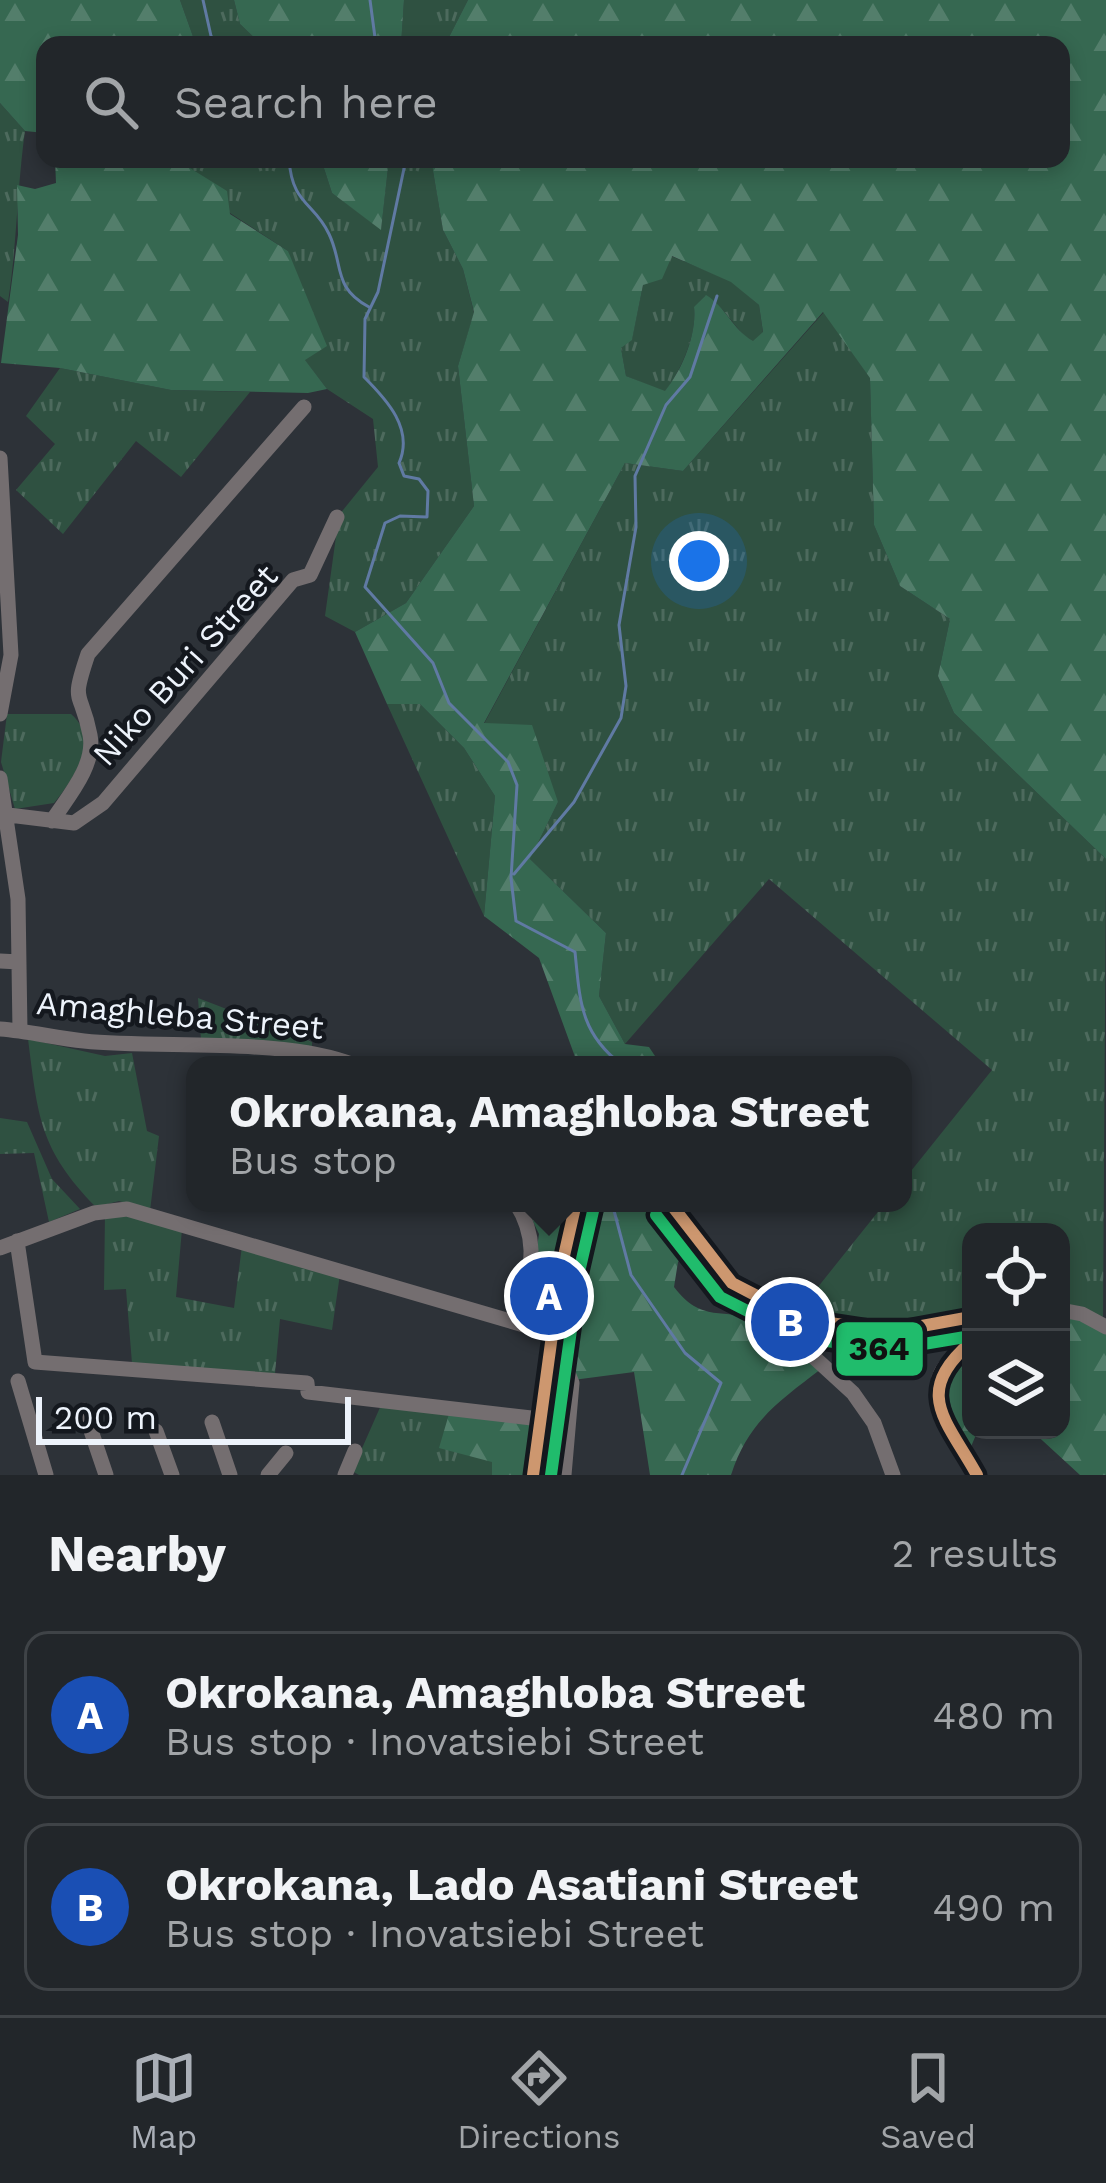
<!DOCTYPE html>
<meta charset="utf-8">
<style>
:root{--surface:#22262a;--page:#2e3236;--text:#f1f3f6;--muted:#a2a5a8;--line:#3f4347;--accent:#aaafb7}
body{margin:0;font-family:"Work Sans",sans-serif;background:var(--page);color:var(--text)}
.controls{position:absolute;right:36px;bottom:36px;display:grid;overflow:hidden;border-radius:24px;box-shadow:0 6px 18px #0003}
.controls button{width:108px;height:108px;display:grid;place-items:center;padding:0;border:0;border-bottom:3px solid var(--line);background:var(--surface);color:var(--text);font:60px sans-serif}
.scale{position:absolute;left:36px;bottom:30px;width:315px;box-sizing:border-box;padding-left:12px;border:6px solid #edf3fb;border-top:0;font-size:33px;line-height:42px;white-space:nowrap;color:#edf3fb;-webkit-text-stroke:9px #14181e;paint-order:stroke}
.you{position:absolute;left:699px;top:561px;width:42px;height:42px;margin:-30px;border:9px solid #fff;border-radius:50%;background:#1a73e8;box-shadow:0 0 0 18px #1a73e833}
.badge{display:grid;place-items:center;width:78px;height:78px;border-radius:50%;background:var(--accent);color:#fff;font-size:39px;font-weight:700}
.pin{position:absolute;translate:-50% -50%;border:6px solid #fff;box-shadow:0 3px 12px #0006}
.popup{position:absolute;left:186px;top:1056px;width:726px;height:156px;box-sizing:border-box;display:grid;place-content:center;border-radius:24px;background:var(--surface);filter:drop-shadow(0 3px 9px #0005);font-size:39px;white-space:nowrap;color:var(--muted)}
.popup b{font-size:45px;color:var(--text)}
.popup::after{content:'';position:absolute;left:50%;top:100%;margin-left:-24px;border:24px solid transparent;border-top-color:var(--surface)}
.list{margin:0;padding:0;list-style:none}
h2{display:flex;justify-content:space-between;align-items:center;height:156px;margin:0;padding:0 48px;font-size:51px}
h2 small{font-size:39px;font-weight:400;color:var(--muted)}
.list li{display:grid;grid-template-columns:78px 1fr auto;gap:36px;align-items:center;box-sizing:border-box;height:168px;margin:0 24px 24px;padding:0 24px;border:3px solid var(--line);border-radius:24px}
.list b{display:block;font-size:45px;white-space:nowrap}
.list p{margin:0;font-size:39px;white-space:nowrap;color:var(--muted)}
.list em{font-size:39px;font-style:normal;color:var(--muted)}
.icon{flex:none;width:66px;height:66px;fill:none;stroke:currentColor;stroke-width:2;stroke-linecap:round;stroke-linejoin:round}
.map{position:relative;flex:none;width:1106px;height:1475px;overflow:hidden}
.search{position:absolute;background:var(--surface);box-shadow:0 6px 18px #0003;left:36px;right:36px;top:36px;height:132px;display:flex;align-items:center;gap:30px;box-sizing:border-box;padding:0 42px;border-radius:24px;color:var(--muted);font-size:45px}
.sheet{height:540px;background:var(--surface)}
nav{display:flex;justify-content:space-around;align-items:center;box-sizing:border-box;height:168px;border-top:3px solid var(--line);background:var(--surface);font-size:33px;color:var(--muted)}
nav a{display:grid;justify-items:center;gap:6px}
nav .on{color:var(--accent)}
.map>svg:first-child{display:block}
.grass{fill:url(#grass-tufts)}
.forest{fill:url(#forest-firs);fill-rule:evenodd}
.lines{fill:none;stroke-linecap:round;stroke-linejoin:round}
.stream{stroke:#607aa3;stroke-width:3}
.minor{stroke:#746e70;stroke-width:15}
.bus-1-casing{stroke:#14181e;stroke-width:21}
.bus-2-casing{stroke:#14181e;stroke-width:21}
.bus-1{stroke:#cd976f;stroke-width:12}
.bus-2{stroke:#20bc6c;stroke-width:12}
.labels{text-anchor:middle;dominant-baseline:central;stroke-width:9;stroke-linejoin:round;paint-order:stroke}
.street-label{font-size:33px;fill:#edf3fb;stroke:#14181e}
.line-badge{stroke:#14181e;stroke-width:4.5}
.pale-badge-label{font-size:33px;text-anchor:middle;font-weight:bold;fill:#111}
</style>
<div class="map">
<svg width="1106" height="1475" viewBox="0 0 1106 1475">
<defs>
<pattern id="grass-tufts" width="24" height="20" patternUnits="userSpaceOnUse" patternTransform="scale(3)"><rect width="24" height="20" fill="#2f5141"/><path d="M3 7l-1-3M5 7V3M7 7l1-3M15 17l-1-3M17 17v-4M19 17l1-3" fill="none" stroke="#4d6a5d"/></pattern>
<pattern id="forest-firs" width="22" height="20" patternUnits="userSpaceOnUse" patternTransform="scale(3)"><rect width="22" height="20" fill="#366851"/><path d="M5 1l3.5 6h-7zM16 11l3.5 6h-7z" fill="#537e6b"/></pattern>
</defs>
<rect width="100%" height="100%" fill="#2d3238"/>
<path class="grass" d="M180,0H234L240,24L262,45H196Z
M404,0H468L445,45H401Z
M0,103L25,131C17,188 17,245 8,302L0,296Z
M187,159H321L332,193L381,229L389,159H431L443,230L463,269L474,313L458,366L474,506L406,603L355,632L325,616L339,515L378,467L373,419L327,389L304,359L288,251L230,213L184,165Z
M671,256L731,281L759,305L763,333L753,342C733,329 726,306 705,296L694,308C697,335 681,370 665,392L626,376L621,348L632,339L643,285Z
M824,312L870,377L874,525L900,586L950,619L938,676L954,713L1106,859L1103,1317L1061,1303V1232H971V1310L890,1328L802,1307L885,1203H903V1181L992,1070L769,879L625,1044L599,996L606,933L530,859L558,802L484,724L625,463L683,471Z
M60,368L171,390L250,392L181,477L136,441L63,534L16,490L55,444L26,416Z
M387,704H420L464,748L495,796L484,916Z
M7,714H71C101,739 73,780 54,803L15,809L1,762Z
M198,998L312,1042V1048L201,1039Z
M28,1039L105,1056L132,1053L147,1131L159,1136L150,1211L119,1201L96,1207C39,1149 38,1116 28,1039Z
M0,1118L27,1122L52,1179L80,1209L49,1222L34,1153L0,1154Z
M105,1215L131,1216L182,1229L176,1297L234,1308L242,1246L340,1274L332,1330L280,1319L275,1374L132,1363L126,1289L104,1290Z
M382,1403L449,1414L493,1462L492,1475H359L352,1471Z"/>
<path class="forest" d="M0,0H180L196,45H45V133L25,131L0,103Z
M234,0H404L401,45H262L240,24Z
M468,0H1106V859L954,713L938,676L950,619L900,586L874,525L870,378L823,312L683,471L625,463L484,723L532,725L558,802L530,859L606,933L599,996L625,1044L649,1047L661,1065H578L539,958L484,916L495,796L464,748L420,704H387L355,632L406,603L474,506L458,366L474,312L463,269L443,230L431,159H1061V45H445ZM672,256L731,282L759,305L763,332L753,341C732,329 726,307 706,295L694,307C697,334 682,370 665,391L626,376L621,348L632,340L643,285L662,279Z
M55,159H187L185,165L227,191L230,214L288,251L327,346L305,360L327,389L308,393L171,390L60,368L1,363L18,235L17,185L35,189L56,183Z
M321,159H389L381,230L332,193Z
M524,1203H567L547,1323L526,1319L539,1234Z
M580,1203H657L695,1243L678,1262L674,1287C702,1324 723,1307 760,1321C781,1329 803,1355 821,1369C778,1402 748,1422 731,1475H650L634,1372L573,1380L555,1331Z
M1061,1316L1082,1320L1106,1332V1475H1080L1031,1430H1061Z
M552,1345L568,1387L560,1475H536Z
M971,1350V1430H978L970,1449C949,1411 935,1383 971,1350Z
M449,1414L533,1423L527,1475H492V1462L439,1448Z"/>
<g class="lines">
<path class="stream" d="M203,0L211,36L219,45
M370,0L376,45
M289,159C292,205 314,202 329,234C344,265 332,287 369,307
M406,159L378,292L365,319L364,377C387,400 414,429 399,463L404,476L419,479L428,491L427,517L400,516L385,523L365,587L433,663L449,703L508,762L517,785L511,878L516,921L575,952C580,1001 580,1033 622,1065
M514,874L574,802L621,718L626,686L619,625L636,527L635,476L666,405L690,377L717,296
M612,1203L631,1275L685,1353L721,1383L682,1475"/>
<path class="minor" d="M0,458L11,655L0,714
M0,778L18,899L20,1031
M0,814L74,823L103,803L293,580L310,575L337,517
M52,821C67,798 96,765 90,735C81,688 70,707 88,654L304,407
M0,961L19,962
M0,1029C28,1031 55,1038 84,1041C161,1049 284,1037 354,1065
M516,1203C543,1246 527,1276 519,1323
M670,1203C693,1228 708,1260 732,1283C759,1309 852,1331 889,1332C917,1332 944,1324 971,1317
M17,1241L35,1362L307,1383L308,1392L540,1419
M0,1248L94,1213L127,1209L551,1333
M746,1295L853,1393L874,1423L893,1475
M1061,1310L1082,1314L1106,1327
M554,1338L572,1383L564,1475
M971,1342C960,1352 943,1363 939,1378C930,1408 964,1449 977,1475
M18,1381L46,1475
M84,1410L106,1475
M212,1422L230,1475
M156,1431L172,1475
M268,1475L286,1453
M345,1475L355,1451
M533,1475L561,1269L576,1203"/>
<g class="bus-1-casing">
<path id="bus-1" d="M670,1203L732,1283L784,1310L830,1323L889,1332L971,1317
M971,1342C912,1393 946,1419 977,1475
M533,1475L561,1269L576,1203"/>
</g>
<g class="bus-2-casing">
<path id="bus-2" d="M656,1215L720,1297L777,1326L827,1341L888,1350L971,1336
M551,1475L579,1272L594,1207"/>
</g>
<use href="#bus-1" class="bus-1"/>
<use href="#bus-2" class="bus-2"/>
</g>
<g class="labels">
<g class="street-label">
<text transform="translate(185 665) rotate(-48)">Niko Buri Street</text>
<text transform="translate(180 1015) rotate(5)">Amaghleba Street</text>
</g>
</g>
<rect class="line-badge" x="834" y="1320" width="91" height="58" rx="12" fill="#20bc6c"/>
<g class="pale-badge-label">
<text x="879" y="1360">364</text>
</g>
</svg>
<div class="controls">
<button><svg class="icon" aria-label="locate" viewBox="0 0 24 24"><circle cx="12" cy="12" r="6"/><path d="M12 2v4M12 18v4M2 12h4M18 12h4"/></svg></button>
<button><svg class="icon" aria-label="layers" viewBox="0 0 24 24"><path d="M12 4l9 5-9 5-9-5zM3 14l9 5 9-5"/></svg></button>
</div>
<div class="scale">200 m</div>
<div class="you"></div>
<div class="pin badge" style="left:549px;top:1296px;background:#1a4fb4">A</div>
<div class="popup"><b>Okrokana, Amaghloba Street</b>Bus stop</div>
<div class="pin badge" style="left:790px;top:1322px;background:#1a4fb4">B</div>
<div class="search"><svg class="icon" aria-label="search" viewBox="0 0 24 24"><circle cx="10" cy="10" r="6"/><path d="M15 15l6 6"/></svg>Search here</div>
</div>
<section class="sheet">
<h2>Nearby<small>2 results</small></h2>
<ul class="list">
<li><span class="badge" style="background:#1a4fb4">A</span><div><b>Okrokana, Amaghloba Street</b><p>Bus stop · Inovatsiebi Street</p></div><em>480 m</em></li>
<li><span class="badge" style="background:#1a4fb4">B</span><div><b>Okrokana, Lado Asatiani Street</b><p>Bus stop · Inovatsiebi Street</p></div><em>490 m</em></li>
</ul>
</section>
<nav>
<a class="on"><svg class="icon" aria-label="map" viewBox="0 0 24 24"><path d="M3 6l6-2 6 2 6-2v14l-6 2-6-2-6 2zM9 4v14M15 6v14"/></svg>Map</a>
<a><svg class="icon" aria-label="directions" viewBox="0 0 24 24"><path d="M12 3l9 9-9 9-9-9zM9 14v-3h6M13 9l2 2-2 2"/></svg>Directions</a>
<a><svg class="icon" aria-label="saved" viewBox="0 0 24 24"><path d="M7 4h10v16l-5-4-5 4z"/></svg>Saved</a>
</nav>
